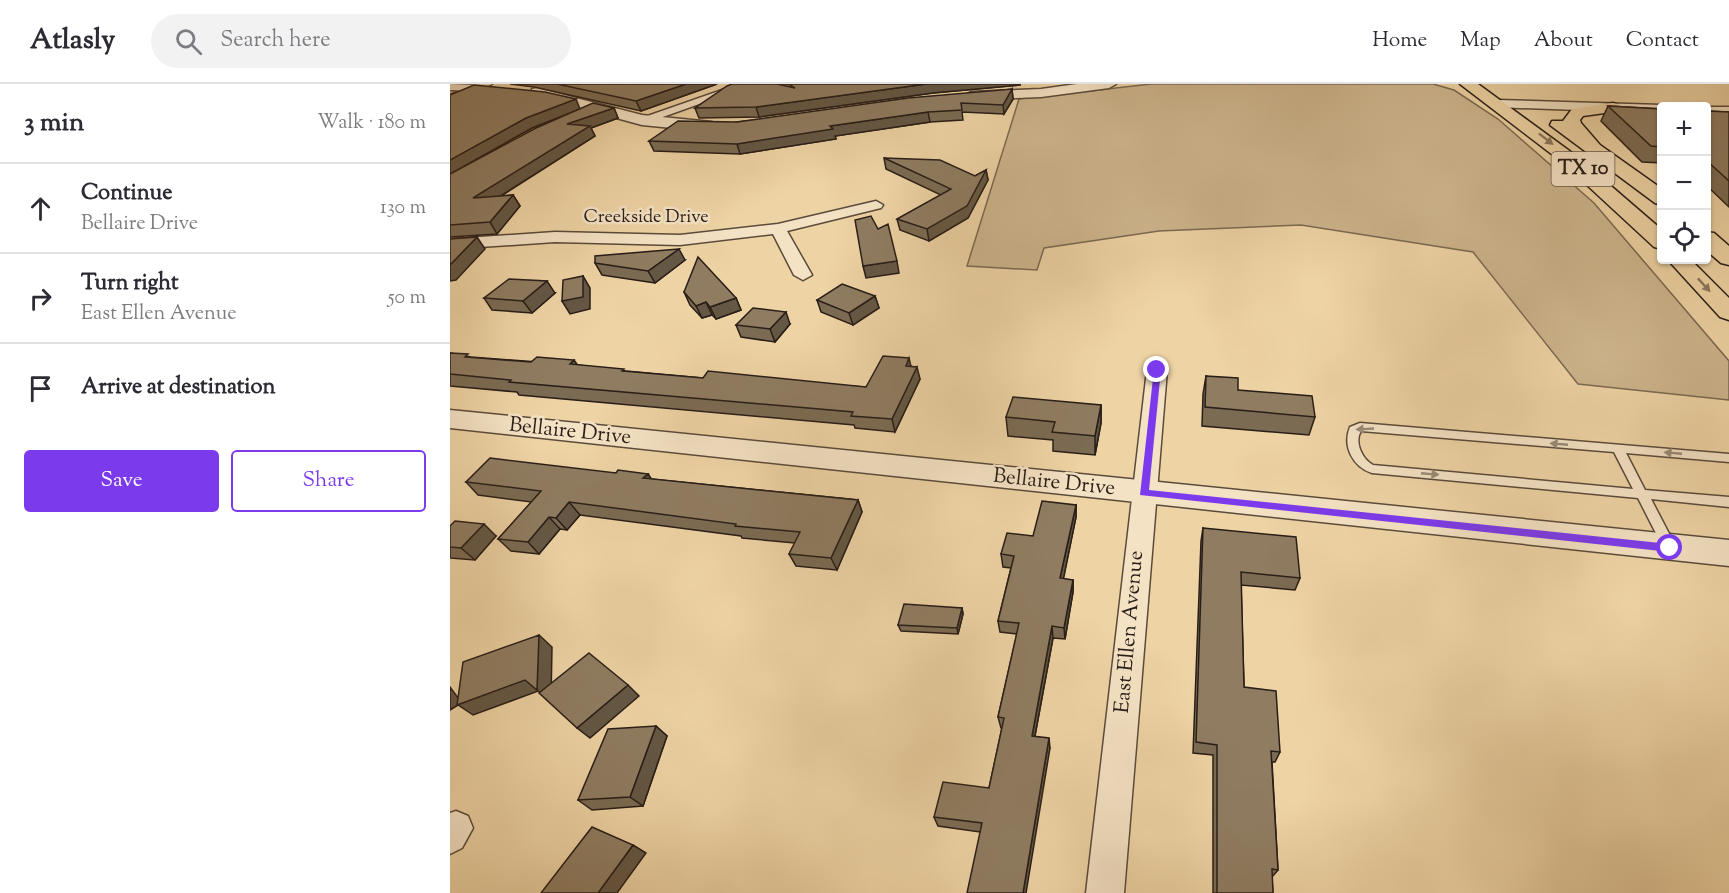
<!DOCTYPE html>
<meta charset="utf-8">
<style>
:root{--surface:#fff;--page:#f2f2f3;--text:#2b2b33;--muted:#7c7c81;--line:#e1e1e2;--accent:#7c3aed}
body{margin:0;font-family:"Sorts Mill Goudy",serif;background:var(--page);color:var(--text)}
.controls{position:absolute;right:18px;top:18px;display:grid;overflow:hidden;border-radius:6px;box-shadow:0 2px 4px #0004}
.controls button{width:54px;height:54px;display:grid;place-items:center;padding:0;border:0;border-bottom:2px solid var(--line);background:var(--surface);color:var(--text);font:30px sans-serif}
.stop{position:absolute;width:18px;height:18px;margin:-14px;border:4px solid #7c3aed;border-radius:50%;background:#fff}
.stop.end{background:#7c3aed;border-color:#fff;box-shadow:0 2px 6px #0008}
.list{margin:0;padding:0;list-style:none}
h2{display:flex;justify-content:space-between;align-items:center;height:78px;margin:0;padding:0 24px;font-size:26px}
h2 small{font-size:20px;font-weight:400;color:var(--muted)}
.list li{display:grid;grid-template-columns:39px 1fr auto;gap:18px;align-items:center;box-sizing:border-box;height:90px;padding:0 24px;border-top:2px solid var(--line)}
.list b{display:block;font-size:22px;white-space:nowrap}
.list p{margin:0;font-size:20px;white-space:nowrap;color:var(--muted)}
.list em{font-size:20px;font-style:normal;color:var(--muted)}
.actions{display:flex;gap:12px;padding:18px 24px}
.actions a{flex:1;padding:14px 0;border:2px solid var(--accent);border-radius:6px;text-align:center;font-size:21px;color:var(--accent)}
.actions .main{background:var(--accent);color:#fff}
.icon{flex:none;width:33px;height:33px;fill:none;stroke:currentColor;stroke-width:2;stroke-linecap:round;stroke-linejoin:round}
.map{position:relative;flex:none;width:1279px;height:809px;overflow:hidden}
header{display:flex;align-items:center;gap:36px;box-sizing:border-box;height:84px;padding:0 30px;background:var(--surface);border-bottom:2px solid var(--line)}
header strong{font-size:28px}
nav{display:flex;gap:33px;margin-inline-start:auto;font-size:21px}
.search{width:420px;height:54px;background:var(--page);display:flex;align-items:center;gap:15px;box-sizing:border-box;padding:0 21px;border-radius:33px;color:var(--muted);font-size:22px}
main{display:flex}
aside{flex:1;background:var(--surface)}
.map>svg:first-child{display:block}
.green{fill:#cdb48c;stroke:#7b6952;stroke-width:1.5}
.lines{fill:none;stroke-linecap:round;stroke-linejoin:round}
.service-casing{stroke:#5a4b3b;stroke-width:3}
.minor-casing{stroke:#5a4b3b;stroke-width:3}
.tertiary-casing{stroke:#5a4b3b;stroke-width:3}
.primary-casing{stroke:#291e18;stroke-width:3}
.service{fill:#f4e2c4;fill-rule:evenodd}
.minor{fill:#f4e2c4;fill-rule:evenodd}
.tertiary{fill:#f4e2c4;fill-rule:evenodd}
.primary{fill:#eed3a4;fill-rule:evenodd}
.wall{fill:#7b6b53;stroke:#291e18;stroke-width:1.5;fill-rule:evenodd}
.shaded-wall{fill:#645744;stroke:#291e18;stroke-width:1.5}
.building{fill:#8f7c61;stroke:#291e18;stroke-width:1.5}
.oneway{fill:#8c785e}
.oneway2{fill:#998a77}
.route{fill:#7c3aed}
.labels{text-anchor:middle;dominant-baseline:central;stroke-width:5;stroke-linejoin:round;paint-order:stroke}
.far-street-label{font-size:18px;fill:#291e18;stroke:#f4e2c4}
.shield{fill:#f4e2c4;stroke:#66594c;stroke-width:1.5}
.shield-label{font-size:20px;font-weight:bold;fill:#291e18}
.street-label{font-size:21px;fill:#291e18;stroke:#f4e2c4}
</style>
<header>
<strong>Atlasly</strong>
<div class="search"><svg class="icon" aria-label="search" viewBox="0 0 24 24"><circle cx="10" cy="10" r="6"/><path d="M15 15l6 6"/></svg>Search here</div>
<nav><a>Home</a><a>Map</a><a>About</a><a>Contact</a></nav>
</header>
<main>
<aside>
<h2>3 min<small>Walk · 180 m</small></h2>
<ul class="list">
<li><svg class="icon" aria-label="ahead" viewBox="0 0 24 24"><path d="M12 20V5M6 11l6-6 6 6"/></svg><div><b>Continue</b><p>Bellaire Drive</p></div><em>130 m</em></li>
<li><svg class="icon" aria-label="right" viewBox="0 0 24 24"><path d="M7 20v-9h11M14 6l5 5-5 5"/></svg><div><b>Turn right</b><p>East Ellen Avenue</p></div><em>50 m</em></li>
<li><svg class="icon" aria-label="arrive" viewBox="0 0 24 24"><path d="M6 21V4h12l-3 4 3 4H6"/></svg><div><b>Arrive at destination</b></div></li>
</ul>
<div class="actions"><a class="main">Save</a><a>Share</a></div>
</aside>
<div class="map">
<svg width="1279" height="809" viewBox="0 0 1279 809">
<rect width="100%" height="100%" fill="#eed3a4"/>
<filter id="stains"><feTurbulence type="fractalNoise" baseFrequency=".00333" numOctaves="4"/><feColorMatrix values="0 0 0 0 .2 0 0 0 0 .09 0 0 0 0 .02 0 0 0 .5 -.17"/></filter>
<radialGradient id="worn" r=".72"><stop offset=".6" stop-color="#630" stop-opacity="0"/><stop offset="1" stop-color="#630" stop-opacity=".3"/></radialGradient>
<path class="green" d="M701,0H983L1004,6L1048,35L1144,119L1279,277V316L1128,300L1023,168L851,141L709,147L594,164L587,186L517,182L569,15Z"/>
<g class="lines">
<g class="service-casing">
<path id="service" d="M910,339L1279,370V378L1176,369L1195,406L1279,413V423L1201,415L1226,463L1225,467H1215L1188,414L922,389C903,383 892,362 900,343ZM911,347L1164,368L1183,405L923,381C912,375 904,358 911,347Z"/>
</g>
<g class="minor-casing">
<path id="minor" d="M0,0L27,1L33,4L27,7L0,6Z
M289,0H305L196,39L186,36Z
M426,117L433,121L431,124L337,147L362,191L353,196L344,191L323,150L230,161L105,158L0,165V155L105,148L230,151L328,140Z
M707,280L714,282L717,286L674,809H636L697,286L700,282Z
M6,727L18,732L23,744L12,764L0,770V729Z"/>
</g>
<g class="tertiary-casing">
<path id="tertiary" d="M24,0H42L0,21V11Z
M627,0H666L659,4L591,13L521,16L514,12L521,8L591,5Z
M87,4L192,31L262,38L270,43L262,48L192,41L82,11V5Z
M1048,16L1212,21L1218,22H1212V29L1043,23L1041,20Z
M1256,23H1279V31H1256Z
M0,326L1279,456V482L0,344Z"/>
</g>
<g class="primary-casing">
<path id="primary" d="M1010,0H1028L1125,71L1212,146V165L1204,163L1112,78Z
M1163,19L1169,21L1171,24L1169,27L1133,32L1130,36L1131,39L1150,61L1212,105V121L1205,119L1100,41L1102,37H1113L1122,25Z
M1256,148L1264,149L1279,162V181L1271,179L1256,166Z
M1218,176H1241L1279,214V236L1270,233Z"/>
</g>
<use href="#service" class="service"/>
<use href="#minor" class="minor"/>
<use href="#tertiary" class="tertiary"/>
<use href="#primary" class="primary"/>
</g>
<path class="wall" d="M60,0H267L191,27L84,3Z
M282,0H570V1L483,9L309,33L249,34L245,24Z
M562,5L563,15L554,30L512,28L513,36L480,38L385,52L386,55L290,70L204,67L199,57L287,38Z
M0,11L130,25L164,24L168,34L141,44L145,52L51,112L63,111L70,122L47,150L0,153ZM128,26L12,84L82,44Z
M1158,22L1212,25V79L1192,78L1151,37Z
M1257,27L1279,28V123L1257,102Z
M434,74L525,92L536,86L538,96L518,134L479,157L450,146L447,135L491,111L436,85Z
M235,176L205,199L152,191L145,179Z
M234,208L286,214L291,226L266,235L262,231L252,234L240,221Z
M105,209L82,229L42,226L34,214Z
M425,212L429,224L403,241L371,228L367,216Z
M340,240L325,258L291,253L286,241Z
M0,269L21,273L128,281L176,287L253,294L416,303L461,282L470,295L445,348L405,344L404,341L69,311L67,308L0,302Z
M756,292L788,306L865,333L859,351L752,342L753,310Z
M651,321V339L645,371L603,367V356L558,352L556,333Z
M166,389L198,390L201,395L408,416L412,428L387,486L346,482L339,470L345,459L292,454L291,452L130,431L117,446L110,445L89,470L61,467L48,455L82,418L28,411L16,398Z
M626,421V433L613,495L623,496V508L615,555L603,554L585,652L600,664L530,748L488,742L484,733L539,704L552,644H551L548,633L567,550L550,548L548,537L561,484L553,483L551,470L583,452Z
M0,442L46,452L25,476L0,474Z
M753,444L850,494L845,506L791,501L794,603L830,668L825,678H822L828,786L822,793L823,809H763V671L743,669L751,457Z
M512,524L513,530L508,550L451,547L448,541Z
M206,642L217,652L193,722L142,726L128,716Z"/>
<path class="shaded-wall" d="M236,0H267L191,27L186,17Z
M476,0H570V1L483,9L309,33L306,23Z
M562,5L563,15L554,30L553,21Z
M126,15L130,25L82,44L0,90V76L76,34Z
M164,24L168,34L141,44L145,52L30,125L23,114L117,40Z
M478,28L480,38L385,52L386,55L290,70L287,60L380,42Z
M536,86L538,96L518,134L479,157L477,145Z
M63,111L70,122L47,150L40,138Z
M27,153L35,165L6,196L0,197V181Z
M229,165L235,176L205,199L198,187Z
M447,177L449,189L416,194L413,182Z
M133,192L140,204V225L120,230L112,217Z
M97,197L105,209L82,229L73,217Z
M425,212L429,224L403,241L399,229Z
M286,214L291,226L266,235L260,223Z
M256,218L262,231L252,234L246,222Z
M336,228L340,240L325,258L320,245Z
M459,274L462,287L456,282Z
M124,276L133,289L120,280Z
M467,283L470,295L445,348L442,335Z
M651,321V339L645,371V352Z
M198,390L206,402L193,394Z
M408,416L412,428L387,486L381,474Z
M119,418L130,431L117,446L106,434Z
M626,421V433L611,507L610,494Z
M99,433L110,445L89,470L78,458Z
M34,440L46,452L25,476L11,464Z
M623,496V508L615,555L614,544Z
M512,524L513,530L508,550L507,544Z
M602,542L603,554L583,662L582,652Z
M89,551L102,563L101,617L88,607L23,631L8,621L0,626V603L11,618Z
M178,601L189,612L140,654L127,644Z
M206,642L217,652L193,722L180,713Z
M599,654L600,664L576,809H573Z
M183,761L196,769L167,809H148Z"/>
<path class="building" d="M107,0H236L186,17Z
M282,0H327L345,4L339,0H476L306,23L245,24L277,2Z
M24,1L95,8L126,15L76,34L0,76V11Z
M562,5L553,21L511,19L512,26L478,28L380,42L383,45L287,60L199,57L228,37L287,38L458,14Z
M143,19L164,24L117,40L140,42L23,114L63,111L40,138L0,141V90L86,44Z
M1158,22L1212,25V63L1201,62Z
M1257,27L1279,28V97L1257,77Z
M434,74L490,76L525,92L536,86L517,122L477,145L447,135L501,105Z
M421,132L428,145L438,140L447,177L413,182L405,136Z
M27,153L0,181V155Z
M229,165L198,187L145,179V172Z
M248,173L286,214L260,223L256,218L246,222L234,208Z
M133,192V213L112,217L113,196Z
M59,195L97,197L73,217L34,214Z
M392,200L425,212L399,229L367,216Z
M303,224L336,228L320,245L286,241Z
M0,269L18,270L15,273L81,278L87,273L124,276L120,280L174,285L172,287L253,294L258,287L416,303L433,272L459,274L456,282L467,283L442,335L401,332L403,328L59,298L61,296L0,290Z
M756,292L788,294V306L862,312L865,333L755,323Z
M563,313L651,321L645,352L602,348L605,338L556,333Z
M40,374L166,389L168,386L198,390L193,394L408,416L381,474L339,470L350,448L285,442L286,440L119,418L106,434L99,433L78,458L48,455L91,407L16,398Z
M592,417L626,421L610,494L623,496L614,544L602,542L582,652L599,654L573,809H517L532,739L484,733L493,698L539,704L554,634L548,633L569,539L548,537L564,472L551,470L557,449L583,452Z
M5,437L34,440L11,464L0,463V442Z
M753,444L846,453L850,494L791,488L794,603L826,607L830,668L821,667L828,786L822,785L823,809H767V661L746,658Z
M454,520L512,524L507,544L448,541Z
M89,551L87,606L75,596L7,621L13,578Z
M139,569L178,601L127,644L89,609Z
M206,642L180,713L128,716L158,645Z
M142,743L183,761L148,809H91Z"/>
<defs><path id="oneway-solid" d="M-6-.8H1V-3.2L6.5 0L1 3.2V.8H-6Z" transform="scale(1.5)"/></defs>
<g class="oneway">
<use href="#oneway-solid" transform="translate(1096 55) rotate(38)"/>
<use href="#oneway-solid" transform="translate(1254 201) rotate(47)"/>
</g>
<g class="oneway2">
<use href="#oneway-solid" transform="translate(915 345) rotate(177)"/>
<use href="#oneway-solid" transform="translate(1109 360) rotate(-175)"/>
<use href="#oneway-solid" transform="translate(1223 369) rotate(-175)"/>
<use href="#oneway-solid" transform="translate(980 390) rotate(5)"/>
</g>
<path class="route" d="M704,285L711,286L699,406L1220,460L1226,464L1220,468L690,411Z"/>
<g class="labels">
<g class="far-street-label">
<text x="196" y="134">Creekside Drive</text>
</g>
<rect class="shield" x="1101.5" y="68" width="63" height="34" rx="4.5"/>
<g class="shield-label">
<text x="1133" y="85">TX 10</text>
</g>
<g class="street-label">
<text transform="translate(120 348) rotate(6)">Bellaire Drive</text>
<text transform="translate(604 399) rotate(6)">Bellaire Drive</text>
<text transform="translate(680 548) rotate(-85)">East Ellen Avenue</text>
</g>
</g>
<rect width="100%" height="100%" filter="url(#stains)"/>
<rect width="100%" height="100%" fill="url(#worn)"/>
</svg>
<div class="controls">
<button>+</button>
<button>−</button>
<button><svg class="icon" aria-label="locate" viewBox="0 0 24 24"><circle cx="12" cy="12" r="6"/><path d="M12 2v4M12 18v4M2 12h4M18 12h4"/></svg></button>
</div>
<div class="stop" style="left:1220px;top:464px"></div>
<div class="stop end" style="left:707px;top:286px"></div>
</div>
</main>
